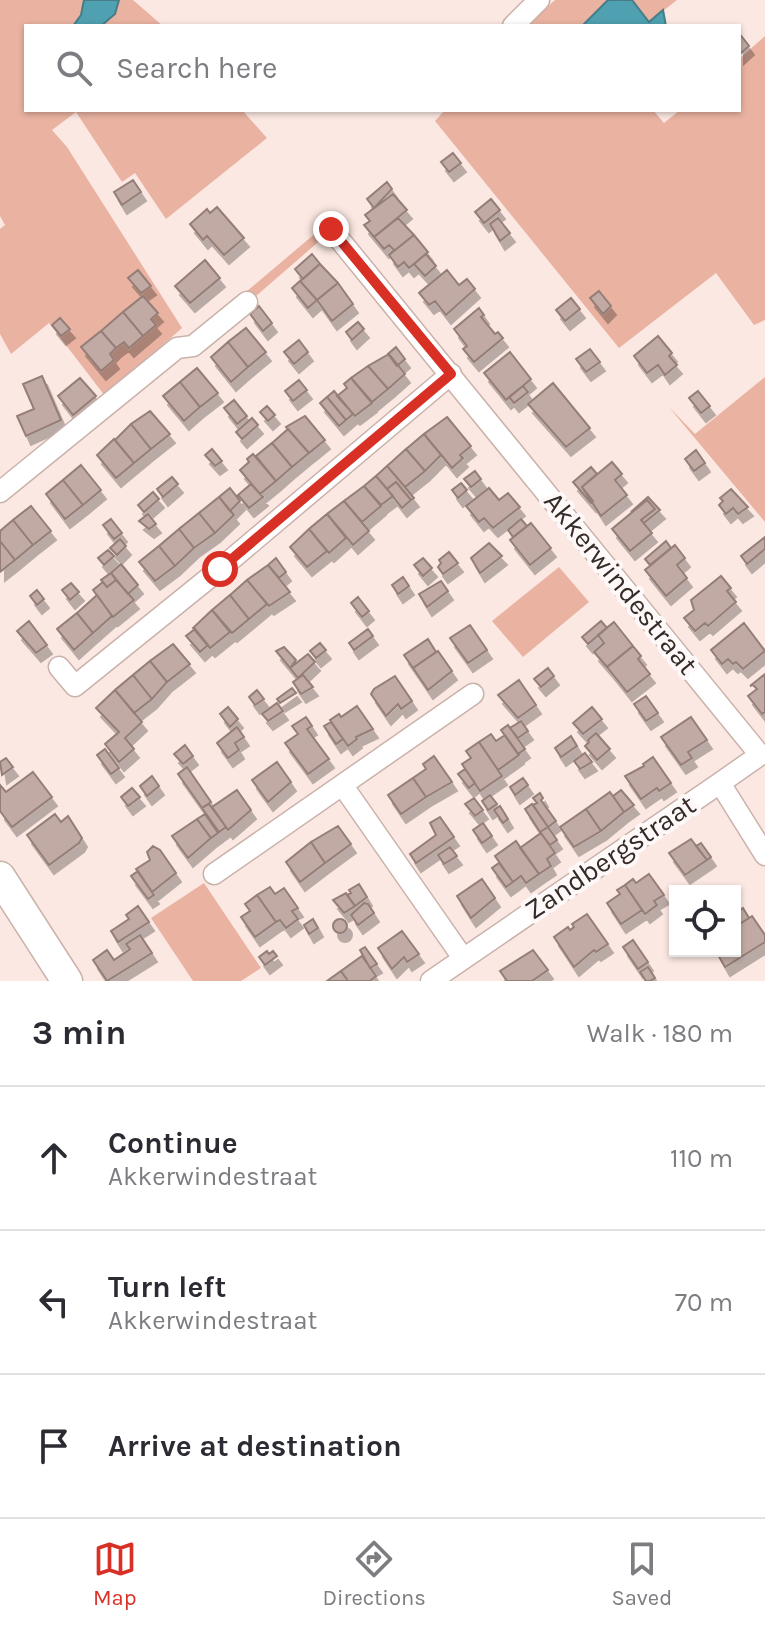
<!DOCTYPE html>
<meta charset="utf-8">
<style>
:root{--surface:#fff;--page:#f7f7f7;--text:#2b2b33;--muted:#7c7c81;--line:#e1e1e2;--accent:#d93025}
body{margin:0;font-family:Karla,sans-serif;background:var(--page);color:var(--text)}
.controls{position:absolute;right:24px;bottom:24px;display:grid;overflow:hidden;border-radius:0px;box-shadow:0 2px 6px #0004}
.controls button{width:72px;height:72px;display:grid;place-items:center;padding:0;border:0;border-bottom:2px solid var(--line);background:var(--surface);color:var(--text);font:40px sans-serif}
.stop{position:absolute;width:24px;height:24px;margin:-18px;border:6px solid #d93025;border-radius:50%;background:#fff}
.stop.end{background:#d93025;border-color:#fff;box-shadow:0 2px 8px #0008}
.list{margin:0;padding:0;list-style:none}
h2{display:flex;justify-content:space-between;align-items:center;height:104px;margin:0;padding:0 32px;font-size:34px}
h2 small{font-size:26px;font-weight:400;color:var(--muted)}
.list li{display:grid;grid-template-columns:52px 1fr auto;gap:24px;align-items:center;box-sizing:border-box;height:144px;padding:0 32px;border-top:2px solid var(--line)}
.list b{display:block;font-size:30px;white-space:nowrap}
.list p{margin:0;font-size:26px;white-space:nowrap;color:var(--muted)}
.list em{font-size:26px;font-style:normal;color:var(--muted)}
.icon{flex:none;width:44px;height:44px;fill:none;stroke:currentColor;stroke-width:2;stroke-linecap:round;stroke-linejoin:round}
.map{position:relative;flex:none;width:765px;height:981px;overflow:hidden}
.search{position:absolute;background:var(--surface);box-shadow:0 2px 6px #0004;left:24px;right:24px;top:24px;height:88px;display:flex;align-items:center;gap:20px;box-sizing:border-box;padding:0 28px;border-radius:0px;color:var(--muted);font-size:30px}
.sheet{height:536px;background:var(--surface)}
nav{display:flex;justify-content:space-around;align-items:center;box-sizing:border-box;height:112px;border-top:2px solid var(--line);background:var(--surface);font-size:22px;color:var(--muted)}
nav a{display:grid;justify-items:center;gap:4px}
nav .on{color:var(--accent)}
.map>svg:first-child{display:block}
.green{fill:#e9b2a1}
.water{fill:#4fa0b0;stroke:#477d87;stroke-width:2}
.building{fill:#c1aaa3;stroke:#947e77;stroke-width:2;filter:url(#shadow)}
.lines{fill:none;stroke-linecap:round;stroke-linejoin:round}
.street-casing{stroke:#cab2ab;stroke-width:23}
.secondary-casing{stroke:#cab2ab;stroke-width:33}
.street{stroke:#fff;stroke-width:20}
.secondary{stroke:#fff;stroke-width:30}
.route{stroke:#d93025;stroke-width:10}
.labels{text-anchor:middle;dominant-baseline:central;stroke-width:8;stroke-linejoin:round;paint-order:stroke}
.street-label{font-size:28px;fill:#342b28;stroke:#fef9f8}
</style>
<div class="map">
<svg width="765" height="981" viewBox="0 0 765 981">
<defs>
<filter id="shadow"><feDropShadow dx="5" dy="9" stdDeviation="0" flood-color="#0004"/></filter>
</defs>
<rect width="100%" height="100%" fill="#fce8e2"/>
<path class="green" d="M0,0H84L81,15L73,26H26V110H242L267,138L166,219L135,173L122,182L76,112L52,130L67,147L182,328L105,396L49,323L11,354L0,334V229L5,225L0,216Z
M119,0H133L163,26H101L115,14Z
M555,0H608L582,26H526Z
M632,0H677L649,22Z
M765,36V320L754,325L716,273L619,348L435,121L445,110H653L664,123L680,110H739V59Z
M317,232L324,237L240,310L234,302Z
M765,377V522L668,406L695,434Z
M559,567L589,602L523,657L492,621Z
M204,883L261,968L241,981H193L151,918Z"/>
<path class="water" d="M84,0H119L115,14L101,26H73L81,15Z
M608,0H632L649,22L663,10L666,26H582Z"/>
<path class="building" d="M739,33L749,46L739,55Z
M453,153L461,163L449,172L441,162Z
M133,180L141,192L122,205L114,192Z
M387,182L392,189L374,208L367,199Z
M393,194L407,210L374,237L364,225L370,221L365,215Z
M491,199L500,210L484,223L475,212Z
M217,207L244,238L224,255L207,236L203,240L190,224L207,209L210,213Z
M398,218L414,235L389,255L394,250L389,245L384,249L374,237Z
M498,218L510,233L500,241L490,224Z
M414,235L428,252L409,268L404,262L398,267L389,255Z
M312,254L320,264L303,279L295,269Z
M426,254L436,266L425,276L414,264Z
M205,260L220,278L190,303L175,286Z
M320,264L338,283L317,300L300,281Z
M138,270L151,286L141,293L128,278Z
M447,270L459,285L467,279L475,289L446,315L435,301L429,305L419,293Z
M300,281L317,300L308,308L292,288Z
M338,283L353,304L332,321L317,300Z
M599,291L611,306L603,314L590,298Z
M143,296L158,313L151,319L156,325L143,336L123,312Z
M571,298L580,309L565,321L556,310Z
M259,306L272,323L263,331L250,314Z
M479,308L484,315L481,317L495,334L498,332L503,338L474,362L463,349L467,346L454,329Z
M123,312L143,336L129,348L124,342L116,348L101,331Z
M60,318L70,329L61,336L52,325Z
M358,322L364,329L352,340L346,332Z
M246,328L266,352L248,367L228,342Z
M101,331L116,348L110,354L114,360L101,371L81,347Z
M658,336L672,353L669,356L677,365L665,375L658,365L647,373L634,356Z
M299,340L308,352L294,364L284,352Z
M228,342L248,367L231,382L211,357Z
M396,347L405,359L397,366L388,354Z
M590,349L600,362L586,372L576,359Z
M510,352L531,379L506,400L484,373Z
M389,354L405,374L388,389L368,366Z
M368,366L388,389L372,402L351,378Z
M197,368L218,393L200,407L180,382Z
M42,376L61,420L26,436L17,416L34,409L23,384Z
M80,378L96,396L73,415L58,396Z
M351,378L372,403L355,416L337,396L347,388L344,384Z
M299,380L307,390L293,401L285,391Z
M180,382L200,407L184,421L163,396Z
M553,383L590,428L566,447L528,404Z
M523,386L528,392L514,403L509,397Z
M334,391L353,414L346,420L327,397Z
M698,391L710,406L701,413L689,398Z
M327,397L346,420L339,426L320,403Z
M234,400L247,416L237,424L224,408Z
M267,406L275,415L268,421L260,412Z
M150,411L170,434L151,449L131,424Z
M305,416L325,440L309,453L286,427Z
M447,417L471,446L460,455L463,458L452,468L424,434Z
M252,418L258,425L242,439L236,432Z
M131,424L151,449L134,463L115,440Z
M288,429L309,453L292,467L272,443Z
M424,434L441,455L425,471L406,449Z
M114,439L134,463L116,478L97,455Z
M272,443L292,467L276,481L256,456Z
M212,449L222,461L215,466L205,455Z
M406,449L425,471L405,487L387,466Z
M696,450L705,463L694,471L685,459Z
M253,454L276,481L260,494L240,470L249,462L247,459Z
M612,462L622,474L615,480L627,495L601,516L582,487Z
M81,465L101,490L83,505L63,480Z
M387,466L405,487L414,498L411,500L396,482L387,489L376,476Z
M591,467L597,474L582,487L593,501L591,503L573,482Z
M475,471L481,479L471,487L464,479Z
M376,476L393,496L381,505L364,486Z
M172,477L178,484L163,497L157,489Z
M63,480L83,505L65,519L46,494Z
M396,482L411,500L402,508L387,489Z
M461,483L467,490L458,498L452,490Z
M251,484L263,497L249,508L238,495Z
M364,486L381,506L362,522L344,501Z
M230,488L240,501L230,511L219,497Z
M489,488L499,500L508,493L520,507L493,528L484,518L479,522L466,506Z
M731,489L748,507L738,514L733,508L726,514L719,505L723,501L720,498Z
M153,492L159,499L144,512L138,505Z
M219,497L234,515L215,533L199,513Z
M648,497L660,510L644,523L641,520L655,509L647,500L631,512Z
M647,500L655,509L641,520L652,533L630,551L612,529Z
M344,501L369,531L353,545L327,514Z
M31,506L51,531L33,545L13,520Z
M199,513L215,533L194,548L179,529Z
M148,514L156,524L149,529L139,521Z
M327,514L346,538L329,553L309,529Z
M111,519L122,533L114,539L103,525Z
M521,519L527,526L513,537L508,530Z
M13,520L33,545L15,560L0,541V531Z
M531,523L551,548L530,565L510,540Z
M179,529L194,548L175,566L159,546Z
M309,529L327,551L307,567L290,547Z
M765,537V549L747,564L741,556Z
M120,539L126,546L117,555L110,548Z
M0,541L15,560L0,572Z
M666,541L671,548L650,565L645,559Z
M489,543L502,556L480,573L471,558Z
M675,545L685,558L677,565L687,578L666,596L645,570Z
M159,546L175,566L155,581L139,562Z
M108,550L114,556L104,565L98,558Z
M449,552L458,563L443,574L438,567L441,563L439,560Z
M276,558L286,572L279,578L268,565Z
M423,558L432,568L423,576L414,565Z
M121,564L138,585L128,594L111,573Z
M268,565L290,592L269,606L247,580Z
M111,573L116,580L107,587L101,580Z
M721,576L731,588L727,591L736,602L708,626L705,623L695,631L684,618L694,610L691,600Z
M403,577L409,586L398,594L392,585Z
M116,580L134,600L113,617L93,590L103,582L107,587Z
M247,580L267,604L249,619L230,595Z
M441,581L448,591L427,607L419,594Z
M71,583L79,592L70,600L62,590Z
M37,590L44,599L37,605L30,596Z
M97,595L112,616L93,633L77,613Z
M230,595L249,619L232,633L212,610Z
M358,597L369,611L362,617L351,603Z
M212,610L230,632L210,648L193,628Z
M77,613L93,633L74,650L57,629Z
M29,621L47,645L36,653L17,631Z
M601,621L607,628L588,644L582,637Z
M614,622L633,646L607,667L594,652L604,643L598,635Z
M744,623L765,651L743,669L736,662L733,664L728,659L722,664L711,650Z
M470,625L487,650L468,663L450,638Z
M195,629L208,645L200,652L186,636Z
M368,629L373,636L354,650L349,643Z
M428,639L436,652L413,668L404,655Z
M320,643L326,650L316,658L310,651Z
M173,644L190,664L167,682L150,661Z
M633,646L641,656L638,659L650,674L627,692L607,667Z
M284,647L296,660L290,668L276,651Z
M438,651L452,671L428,690L413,668Z
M308,654L315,662L298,678L290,668Z
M150,661L167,682L152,699L133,675Z
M548,668L554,676L541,687L534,679Z
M765,674V712L762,714L748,696L757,689L753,685L750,686Z
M133,675L152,699L134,713L115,690Z
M303,675L313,687L301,694L293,682Z
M395,676L412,701L401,709L398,704L386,716L371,694L374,689Z
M519,680L536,705L518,718L498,695Z
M292,688L296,693L280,703L277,699Z
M115,690L142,722L125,738L134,749L119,762L105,744L119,732L96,708Z
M257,690L264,699L255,705L249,697Z
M646,696L658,713L646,721L634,704Z
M277,703L283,711L268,721L262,714Z
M357,706L373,729L356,737L357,739L348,746L330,720L339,714L341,717Z
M228,707L238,719L230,727L220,714Z
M592,707L602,719L583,734L573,723Z
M306,717L312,726L307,729L329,759L308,774L285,743L298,734L292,726Z
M691,717L707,740L688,752L692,758L681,765L661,737Z
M521,721L528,731L518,738L510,728Z
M331,722L343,739L336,744L324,726Z
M508,725L525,749L518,754L501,730Z
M237,727L244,737L235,743L239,750L228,758L217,743Z
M596,733L610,749L597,760L585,746L589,742L588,740Z
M491,734L496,741L505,735L519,755L498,770L479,742Z
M571,736L577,746L561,757L555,748Z
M479,742L502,776L480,791L462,764L471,758L466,751Z
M185,745L193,756L183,764L174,754Z
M105,749L119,768L111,774L97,755Z
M585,753L592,762L580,769L574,761Z
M434,756L452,782L426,797L413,778L426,769L423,764Z
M653,757L671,783L659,791L657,788L641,799L625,776L644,766L643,764Z
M6,758L13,767L2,775L0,762Z
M277,762L291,782L268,802L252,780Z
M187,767L211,802L202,808L178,774Z
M465,769L475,783L469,788L458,774Z
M33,772L52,797L12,827L0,811V785L6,792Z
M152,776L159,786L147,796L140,786Z
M413,778L426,797L401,814L388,795Z
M523,778L528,785L515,795L510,787Z
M132,788L140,797L128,806L121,797Z
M237,790L251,810L228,830L212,807Z
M621,790L634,805L624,812L613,796Z
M610,792L624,812L601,831L586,809Z
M540,793L543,798L541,800L556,821L548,827L533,805L537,803L533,798Z
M490,795L497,804L488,810L482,801Z
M474,798L483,810L475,816L465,804Z
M209,804L226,827L219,832L202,808Z
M532,804L548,827L540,832L525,809Z
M500,806L508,819L503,823L494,810Z
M586,809L601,831L574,847L560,827Z
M55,814L61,822L68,816L82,838L79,843L49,865L27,835Z
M205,814L218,833L211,838L197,819Z
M440,817L454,837L416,863L410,854L436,835L430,823Z
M197,819L211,838L188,858L172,836Z
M483,823L492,836L482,843L473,830Z
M338,826L351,844L325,863L311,842Z
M548,827L557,840L550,845L540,832Z
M541,833L555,853L547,859L551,866L539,874L520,848Z
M691,839L707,860L685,875L669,853Z
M516,841L539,874L526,883L521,876L513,882L495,856Z
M311,842L325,863L300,882L286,862Z
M701,843L711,857L707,860L696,846Z
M153,846L160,850L176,873L152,892L136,869L150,860L147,852Z
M450,847L457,856L444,864L438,855Z
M499,863L513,882L506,887L492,868Z
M138,871L154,895L148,899L131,876Z
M649,874L664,895L654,901L657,905L645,914L625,885L633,879L636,883Z
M482,879L495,898L471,918L457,896Z
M359,884L367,897L355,906L347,895L351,893L349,890Z
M625,885L642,910L621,924L607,903L620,894L617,890Z
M270,887L275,894L284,888L298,908L292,911L298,919L286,928L280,920L276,922L257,895Z
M346,893L355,906L344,913L333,900Z
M257,895L276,922L255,937L241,917L250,911L245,904Z
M364,903L368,904L374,913L358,925L351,915Z
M138,906L149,922L118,942L111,931L129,919L126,915Z
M743,908L749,918L735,927V914Z
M587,914L608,944L596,952L594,950L574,967L554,937L568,927L570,930L574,927L572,924Z
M752,916L765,935V942L725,967L717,953L735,951V927Z
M313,919L318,928L309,934L304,925Z
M333 926a7 7 0 1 1 14 0a7 7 0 1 1-14 0Z
M402,931L419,954L407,962L404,957L392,969L378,948Z
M140,935L152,953L107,981L93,960L107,950L114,960L130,949L126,944Z
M633,940L648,962L638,969L623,947Z
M365,947L377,964L370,968L360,950Z
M533,950L548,970L532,981H507L500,971Z
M267,951L269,954L273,951L277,956L265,965L259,957Z
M362,956L376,976L370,981H348L341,971Z
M648,967L655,978L650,981H646L640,972Z
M341,971L348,981H327Z"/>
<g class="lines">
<g class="street-casing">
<path id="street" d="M513,26L539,0
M331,229L760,755L720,783
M0,492L177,348L193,346L247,302
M59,667L75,686L220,569L451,374
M343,786L463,958
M214,874L473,694
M431,981L720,783L765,855"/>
</g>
<g class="secondary-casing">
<path id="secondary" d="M0,877L67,981"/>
</g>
<use href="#street" class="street"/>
<use href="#secondary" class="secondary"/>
</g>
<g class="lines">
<path class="route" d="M220,569L451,374L331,229"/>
</g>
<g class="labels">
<g class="street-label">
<text transform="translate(621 583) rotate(51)">Akkerwindestraat</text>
<text transform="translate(610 857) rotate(-34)">Zandbergstraat</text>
</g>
</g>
</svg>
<div class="controls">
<button><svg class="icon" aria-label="locate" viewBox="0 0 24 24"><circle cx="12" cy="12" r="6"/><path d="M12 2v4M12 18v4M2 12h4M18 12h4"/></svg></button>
</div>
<div class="stop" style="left:220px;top:569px"></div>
<div class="stop end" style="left:331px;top:229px"></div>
<div class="search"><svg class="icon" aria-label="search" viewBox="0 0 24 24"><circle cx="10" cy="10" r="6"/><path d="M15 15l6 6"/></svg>Search here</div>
</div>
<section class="sheet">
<h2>3 min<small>Walk · 180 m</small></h2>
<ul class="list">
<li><svg class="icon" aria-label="ahead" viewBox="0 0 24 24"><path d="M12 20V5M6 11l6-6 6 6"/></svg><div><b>Continue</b><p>Akkerwindestraat</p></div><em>110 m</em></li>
<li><svg class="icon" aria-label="left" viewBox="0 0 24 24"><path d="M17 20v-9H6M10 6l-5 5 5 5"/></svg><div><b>Turn left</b><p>Akkerwindestraat</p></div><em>70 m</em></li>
<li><svg class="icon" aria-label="arrive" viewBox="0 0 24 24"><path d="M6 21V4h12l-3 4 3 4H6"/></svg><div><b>Arrive at destination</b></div></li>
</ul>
</section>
<nav>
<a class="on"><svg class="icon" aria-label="map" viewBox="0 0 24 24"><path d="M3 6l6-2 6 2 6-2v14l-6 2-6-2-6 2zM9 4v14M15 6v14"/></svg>Map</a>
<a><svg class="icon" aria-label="directions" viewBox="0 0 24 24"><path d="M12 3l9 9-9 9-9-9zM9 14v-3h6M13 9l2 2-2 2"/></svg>Directions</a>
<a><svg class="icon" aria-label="saved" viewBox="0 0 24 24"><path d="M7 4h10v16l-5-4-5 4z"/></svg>Saved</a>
</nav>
